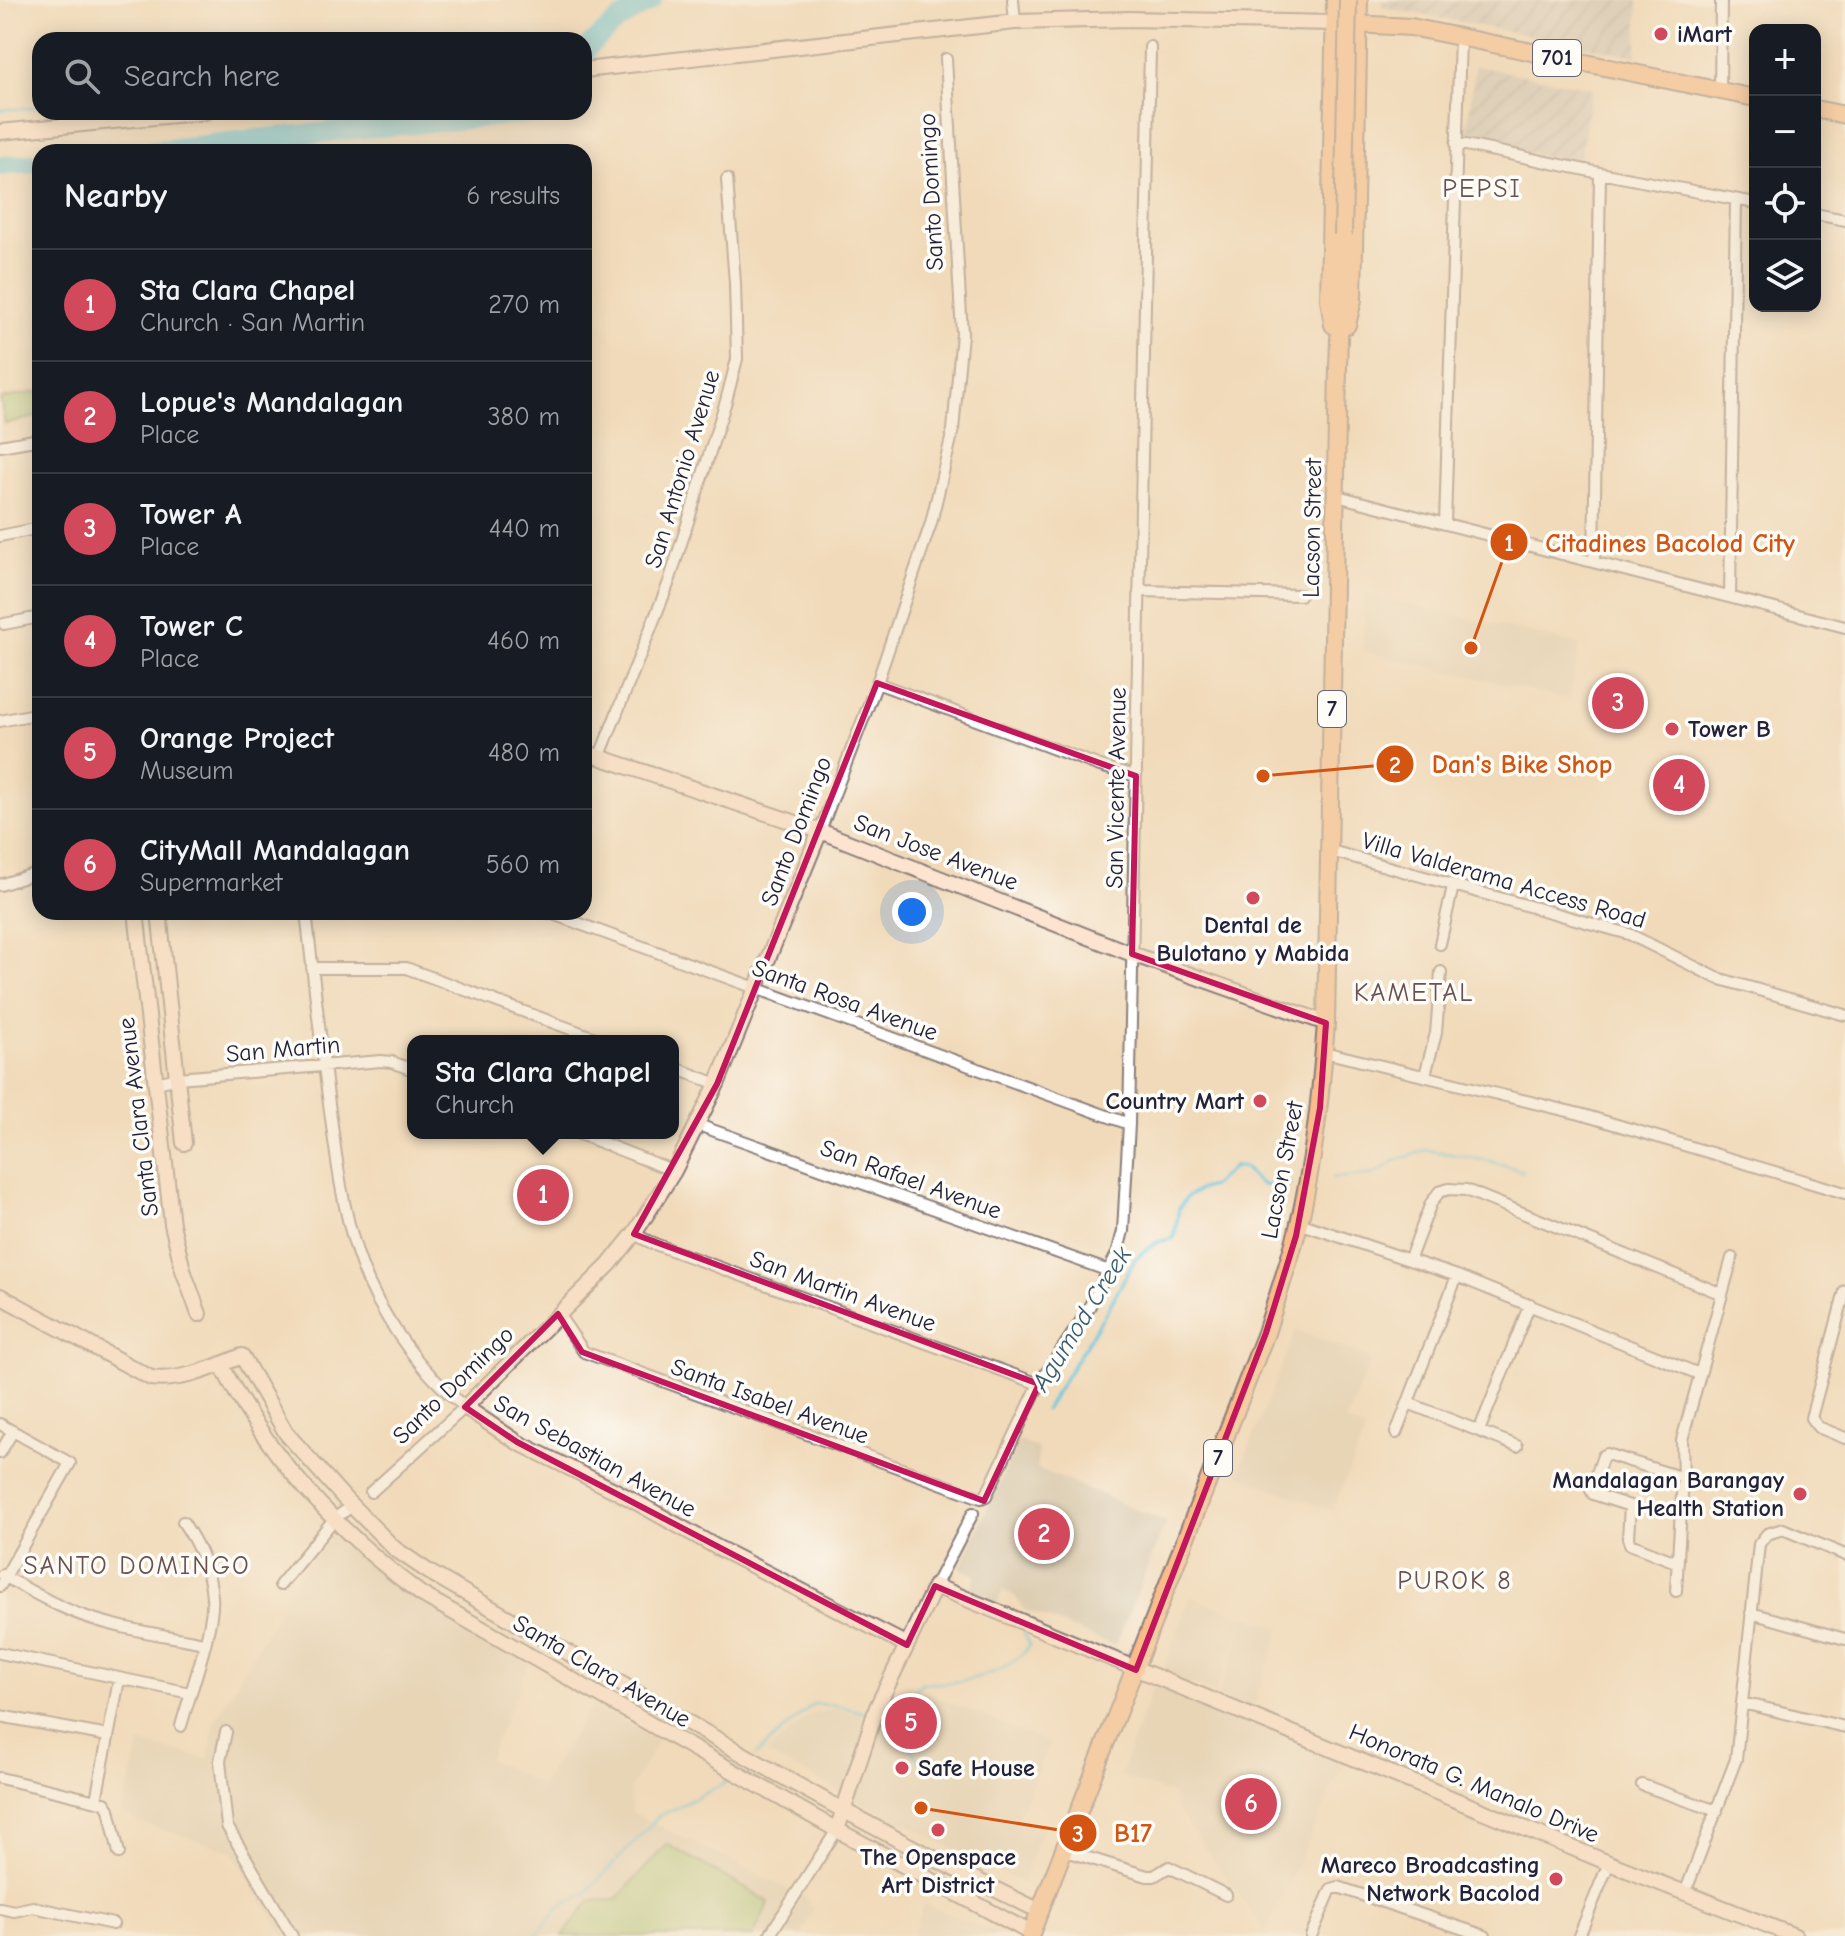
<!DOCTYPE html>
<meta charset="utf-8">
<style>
:root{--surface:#171b24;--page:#242831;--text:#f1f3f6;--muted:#9ea1a6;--line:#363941;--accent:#d1495b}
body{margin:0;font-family:"Comic Neue",sans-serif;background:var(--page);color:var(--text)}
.controls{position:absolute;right:24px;top:24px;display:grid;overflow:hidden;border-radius:16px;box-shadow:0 4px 20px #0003}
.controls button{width:72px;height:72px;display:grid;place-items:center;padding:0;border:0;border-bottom:2px solid var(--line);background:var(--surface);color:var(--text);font:40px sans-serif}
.you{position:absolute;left:912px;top:912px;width:28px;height:28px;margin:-20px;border:6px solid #fff;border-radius:50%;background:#1a73e8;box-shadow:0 0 0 12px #1a73e833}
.badge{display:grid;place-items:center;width:52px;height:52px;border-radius:50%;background:var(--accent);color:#fff;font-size:26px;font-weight:700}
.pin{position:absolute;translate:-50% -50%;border:4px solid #fff;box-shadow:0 2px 8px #0006}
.popup{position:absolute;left:407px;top:1035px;width:272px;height:104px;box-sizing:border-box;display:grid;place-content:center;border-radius:16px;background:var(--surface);filter:drop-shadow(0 2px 6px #0005);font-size:26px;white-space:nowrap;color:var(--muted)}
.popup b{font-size:30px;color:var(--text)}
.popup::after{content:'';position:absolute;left:50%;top:100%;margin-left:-16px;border:16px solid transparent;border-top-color:var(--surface)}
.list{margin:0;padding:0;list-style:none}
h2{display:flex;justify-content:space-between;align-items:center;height:104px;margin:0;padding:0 32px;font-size:34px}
h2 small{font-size:26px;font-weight:400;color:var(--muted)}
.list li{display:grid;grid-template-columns:52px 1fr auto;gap:24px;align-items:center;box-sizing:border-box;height:112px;padding:0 32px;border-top:2px solid var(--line)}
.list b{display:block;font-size:30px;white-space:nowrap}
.list p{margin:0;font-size:26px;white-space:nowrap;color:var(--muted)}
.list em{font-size:26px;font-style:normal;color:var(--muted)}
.icon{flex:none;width:44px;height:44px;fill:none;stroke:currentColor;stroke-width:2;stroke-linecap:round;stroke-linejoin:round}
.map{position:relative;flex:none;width:1845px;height:1936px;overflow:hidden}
.search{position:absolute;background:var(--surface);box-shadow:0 4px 20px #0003;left:32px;top:32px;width:560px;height:88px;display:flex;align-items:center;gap:20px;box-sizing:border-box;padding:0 28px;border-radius:24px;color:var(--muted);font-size:30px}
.panel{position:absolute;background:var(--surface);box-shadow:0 4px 20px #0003;left:32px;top:144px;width:560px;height:776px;border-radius:24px}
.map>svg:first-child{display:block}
.built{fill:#ddceb2}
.industrial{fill:url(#industrial-furrows)}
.garden{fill:#9dc672;stroke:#607456;stroke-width:2}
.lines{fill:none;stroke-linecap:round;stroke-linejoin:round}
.stream{stroke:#60c5dd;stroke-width:3}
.river{stroke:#60c5dd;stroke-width:20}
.street-casing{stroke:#8a7e7a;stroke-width:14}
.secondary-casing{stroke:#8a7e7a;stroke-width:18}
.primary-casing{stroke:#8a7e7a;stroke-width:20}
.street{stroke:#fff;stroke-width:10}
.secondary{stroke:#fde4d1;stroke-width:14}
.primary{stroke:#fabc8b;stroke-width:16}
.primary-bridge-casing{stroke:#8a7e7a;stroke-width:20;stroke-linecap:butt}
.primary-bridge{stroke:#fabc8b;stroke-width:16}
.marked{fill:none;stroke:#c2185b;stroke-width:6;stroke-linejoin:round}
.poi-dot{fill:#d1495b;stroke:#fdfcf7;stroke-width:3}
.labels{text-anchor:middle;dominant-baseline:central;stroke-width:7;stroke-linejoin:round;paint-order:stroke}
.shield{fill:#fdfcf7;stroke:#646373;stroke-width:2}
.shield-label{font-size:22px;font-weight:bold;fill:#22223b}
.poi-label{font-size:24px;font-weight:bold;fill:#22223b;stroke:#fdfcf7;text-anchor:start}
.street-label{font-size:24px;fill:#22223b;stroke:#fdfcf7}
.neighbourhood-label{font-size:26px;letter-spacing:2px;fill:#6a5151;stroke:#fdfcf7}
.water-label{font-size:26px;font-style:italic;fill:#385b74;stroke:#fdfcf7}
.leader{fill:none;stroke:#d45411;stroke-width:3}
.callout-dot{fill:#d45411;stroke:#fdfcf7;stroke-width:3}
.mark-label{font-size:24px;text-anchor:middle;font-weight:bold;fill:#fff}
.callout-label{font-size:26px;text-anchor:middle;font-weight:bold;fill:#d45411;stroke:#fdfcf7;stroke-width:7;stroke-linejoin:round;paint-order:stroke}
</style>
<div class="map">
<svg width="1845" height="1936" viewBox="0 0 1845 1936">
<defs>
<pattern id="industrial-furrows" width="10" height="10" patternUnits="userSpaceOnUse" patternTransform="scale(2)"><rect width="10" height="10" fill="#c9c3b8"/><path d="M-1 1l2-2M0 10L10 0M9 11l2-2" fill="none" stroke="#aca79f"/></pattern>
</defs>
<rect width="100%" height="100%" fill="#fdfcf7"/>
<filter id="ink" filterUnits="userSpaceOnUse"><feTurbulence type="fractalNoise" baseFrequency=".0125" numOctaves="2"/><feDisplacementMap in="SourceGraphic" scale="16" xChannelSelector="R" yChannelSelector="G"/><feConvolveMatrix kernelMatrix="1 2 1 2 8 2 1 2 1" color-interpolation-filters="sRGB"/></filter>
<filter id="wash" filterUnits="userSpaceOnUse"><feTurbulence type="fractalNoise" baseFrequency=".006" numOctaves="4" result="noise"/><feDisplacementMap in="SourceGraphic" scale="32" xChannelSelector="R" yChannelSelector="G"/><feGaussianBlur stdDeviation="1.8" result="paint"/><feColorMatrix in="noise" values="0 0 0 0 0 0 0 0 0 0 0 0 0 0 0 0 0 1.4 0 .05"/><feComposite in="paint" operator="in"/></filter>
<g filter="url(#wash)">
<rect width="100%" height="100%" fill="#f1daba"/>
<path class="built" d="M1364,594L1580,645L1569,699L1363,651Z
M1296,1330L1371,1359L1345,1422L1366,1430L1332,1511L1238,1475Z
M1019,1441L1038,1448L1037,1468L1166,1522L1115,1646L1023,1609L1015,1596L1003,1590L996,1605L968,1593L976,1575L960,1568Z
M329,1533L412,1596L529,1663L488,1759L541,1785L593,1704L658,1741L629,1791L633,1813L806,1898L813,1910L801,1936H284L232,1851L135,1821L122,1813L140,1743L208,1759L215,1721L290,1590Z
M1191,1597L1244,1616L1215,1693L1162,1673Z
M1246,1616L1281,1628L1252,1709L1218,1697Z
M1154,1684L1345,1760L1266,1932L1176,1808L1173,1794L1120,1776Z
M906,1685L1049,1743L1017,1820L1042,1829L1022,1883L766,1753L810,1714L837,1709L883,1722Z
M924,1904L1002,1936H912Z"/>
<path class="industrial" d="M1382,0H1638L1637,56L1382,7Z
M1475,66L1592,88L1579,164L1466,139Z"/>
<path class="garden" d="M40,391V416L5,424L0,399Z
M667,1844L769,1902L753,1936H563L590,1901L616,1900Z"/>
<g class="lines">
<path class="stream" d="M0,110L40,107
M1333,1178L1374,1174L1395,1161L1427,1150L1490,1161L1523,1171
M1045,1410L1108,1309L1135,1259L1157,1242L1174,1238L1179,1208L1187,1197L1201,1189L1212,1186L1233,1167H1244C1261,1189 1264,1187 1290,1184
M878,1718L895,1731L923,1764
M896,1730L912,1693L921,1683C957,1685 1008,1676 1030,1645L1024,1633
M756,1755L813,1704L836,1705L868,1714
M536,1936L562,1904L585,1894L659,1816L722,1785L732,1776"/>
<path class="river" d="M584,63L586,49L616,22L652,0
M140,152L254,139L546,112
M0,166L40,163"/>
</g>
</g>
<g filter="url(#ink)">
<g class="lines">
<g class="street-casing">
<path id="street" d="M1013,0L1015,22
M1720,92L1721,0
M1456,143L1600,173
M1815,214L1845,220
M0,446L40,439
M1337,496L1845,627
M1445,524L1460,37
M0,536L40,528
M1594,562L1600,173L1755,203
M1139,591L1300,595
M1730,597L1736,200
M4,624L40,617
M877,683L1100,766L1136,776
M0,721L40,713
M599,758L669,582L726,401L737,359L735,283L727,179
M820,831L877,683L931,523L953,430L962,334L946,59
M1331,851L1629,934L1717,978L1845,1015
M0,885L40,872
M306,912C314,981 321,1049 331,1118C337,1164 343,1210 358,1255C377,1312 418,1370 465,1407L371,1492
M547,912L1129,1124
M1440,944L1453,886
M312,968H406L603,1041
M1324,1052L1580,1114L1845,1193
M673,1067L717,1084
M1425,1075L1436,1033L1441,972
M156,1083L178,1078L381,1061L392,1062L413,1070
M698,1125L1109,1271
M577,1133L674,1171
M1299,1223L1457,1276L1699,1374
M634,1234L652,1243L1039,1384
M1410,1258L1431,1203L1439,1192L1449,1189L1466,1190L1722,1294
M1845,1291L1811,1418L1818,1427L1845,1438
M558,1314L584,1352L981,1498L986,1496L1039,1384L1085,1315L1117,1254L1123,1231L1129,1124L1150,47
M1408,1403L1517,1446
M0,1424L70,1463L0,1586
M1479,1431L1530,1304
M1396,1433L1457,1276
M0,1453L13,1431
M1678,1563L1630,1544L1628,1538L1630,1506L1593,1494L1591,1490L1603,1456L1607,1454L1683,1478
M2,1575C29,1590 57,1607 87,1617C125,1630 165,1635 204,1643
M280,1585L335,1518L352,1506
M935,1586L973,1513
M1676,1591L1683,1478L1682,1440L1732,1258
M1751,1613L1845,1639
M0,1653L190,1693
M1742,1703L1845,1727
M0,1716L108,1736
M181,1726C189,1696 215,1625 212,1597C210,1570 198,1544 183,1522
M226,1732L220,1761L227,1826L292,1936
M0,1778L105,1803L109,1809L119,1853
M1642,1785L1717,1811
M96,1800L119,1680
M1063,1850L1147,1876H1154L1169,1867L1226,1895
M1685,1893L1736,1759L1759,1544L1767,1534L1783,1529L1845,1555
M0,1908L14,1911L33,1907L113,1924
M769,1936L837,1830
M1311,1936L1331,1889L1338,1887L1485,1936
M1579,1936L1609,1863"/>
</g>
<g class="secondary-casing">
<path id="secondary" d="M584,70L1015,22L1128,19L1335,23
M0,132L206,112
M584,752L820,831L1132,954L1326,1023
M820,831L717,1084L674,1171L634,1234L609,1265L465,1407L517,1442L616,1491L720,1549L907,1645L877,1707L837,1830
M136,912L172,1224L183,1270L199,1314
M159,912L184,1143
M0,1296L151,1378C182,1382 214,1367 242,1356L286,1433L345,1499L395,1549L429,1572C631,1688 829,1811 1040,1911
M221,1364C266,1455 340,1534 421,1594L837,1830L1031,1933
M907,1645L935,1586L1609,1863L1795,1936"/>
</g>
<g class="primary-casing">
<path id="primary" d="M1335,23L1411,27L1755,98
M1815,109L1845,115
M1333,325L1329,299L1335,0
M1347,325L1353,300L1359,0
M1030,1936L1266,1333C1276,1300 1288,1266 1297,1232C1314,1163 1321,1093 1326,1023L1338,366L1343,235"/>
</g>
<use href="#street" class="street"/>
<use href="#secondary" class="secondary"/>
<use href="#primary" class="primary"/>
<g class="primary-bridge-casing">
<path id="primary-bridge" d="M1343,235L1348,0"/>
</g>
<use href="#primary-bridge" class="primary-bridge"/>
</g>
</g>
<path d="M0 0H1845V1936H0ZM877,683L1136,776L1132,954L1326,1023L1320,1108L1296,1236L1266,1333L1136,1670L935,1586L907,1645L517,1442L465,1407L558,1314L582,1352L984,1501L1039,1384L634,1234L717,1084Z" fill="#f1daba" fill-opacity=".55" fill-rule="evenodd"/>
<path class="marked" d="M877,683L1136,776L1132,954L1326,1023L1320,1108L1296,1236L1266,1333L1136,1670L935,1586L907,1645L517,1442L465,1407L558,1314L582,1352L984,1501L1039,1384L634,1234L717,1084Z"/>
<g class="poi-dot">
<circle cx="1661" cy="34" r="8"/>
<circle cx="1672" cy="729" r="8"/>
<circle cx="1253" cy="898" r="8"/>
<circle cx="1260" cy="1101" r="8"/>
<circle cx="1800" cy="1494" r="8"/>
<circle cx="902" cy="1768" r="8"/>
<circle cx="938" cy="1830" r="8"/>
<circle cx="1556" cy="1879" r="8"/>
</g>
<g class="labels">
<g class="shield">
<rect x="1533" y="40" width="48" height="36" rx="6"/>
<rect x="1318" y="691" width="28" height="36" rx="6"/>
<rect x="1204" y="1440" width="28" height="36" rx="6"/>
</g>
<g class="shield-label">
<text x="1557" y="58">701</text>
<text x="1332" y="709">7</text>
<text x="1218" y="1458">7</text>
</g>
<g class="poi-label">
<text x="1677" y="34">iMart</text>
<text x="1688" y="729">Tower B</text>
<text x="1253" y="925" text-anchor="middle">Dental de<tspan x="1253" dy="28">Bulotano y Mabida</tspan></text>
<text x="1244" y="1101" text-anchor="end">Country Mart</text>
<text x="1784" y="1480" text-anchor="end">Mandalagan Barangay<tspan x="1784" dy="28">Health Station</tspan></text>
<text x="918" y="1768">Safe House</text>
<text x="938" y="1857" text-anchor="middle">The Openspace<tspan x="938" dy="28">Art District</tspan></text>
<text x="1540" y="1865" text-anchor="end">Mareco Broadcasting<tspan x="1540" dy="28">Network Bacolod</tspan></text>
</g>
<g class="street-label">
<text transform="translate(931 192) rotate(-93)">Santo Domingo</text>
<text transform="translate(682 469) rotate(-73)">San Antonio Avenue</text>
<text transform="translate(1312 528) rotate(-89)">Lacson Street</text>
<text transform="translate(1116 788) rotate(-89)">San Vicente Avenue</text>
<text transform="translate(796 831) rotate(-69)">Santo Domingo</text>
<text transform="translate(936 852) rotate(21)">San Jose Avenue</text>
<text transform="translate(1504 880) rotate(16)">Villa Valderama Access Road</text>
<text transform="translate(845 1000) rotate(20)">Santa Rosa Avenue</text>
<text transform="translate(283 1049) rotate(-5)">San Martin</text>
<text transform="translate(138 1117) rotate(-97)">Santa Clara Avenue</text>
<text transform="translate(1282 1170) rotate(-79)">Lacson Street</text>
<text transform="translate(911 1179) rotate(20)">San Rafael Avenue</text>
<text transform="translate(843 1291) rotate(20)">San Martin Avenue</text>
<text transform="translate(453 1385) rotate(-44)">Santo Domingo</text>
<text transform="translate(770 1401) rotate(20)">Santa Isabel Avenue</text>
<text transform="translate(595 1456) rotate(29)">San Sebastian Avenue</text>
<text transform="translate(602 1671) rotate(30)">Santa Clara Avenue</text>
<text transform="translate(1474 1783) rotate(23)">Honorata G. Manalo Drive</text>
</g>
<g class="neighbourhood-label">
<text x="1482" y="189">PEPSI</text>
<text x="1414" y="993">KAMETAL</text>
<text x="137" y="1566">SANTO DOMINGO</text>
<text x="1455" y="1581">PUROK 8</text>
</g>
<g class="water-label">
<text transform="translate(1082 1319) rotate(-58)">Agumod Creek</text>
</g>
</g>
<path class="leader" d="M1471 648L1509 542M1263 776L1395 764M921 1808L1078 1833"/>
<g class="callout-dot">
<circle cx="1471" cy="648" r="8"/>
<circle cx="1263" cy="776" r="8"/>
<circle cx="921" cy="1808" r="8"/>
<circle cx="1509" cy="542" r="20"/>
<circle cx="1395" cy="764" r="20"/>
<circle cx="1078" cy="1833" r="20"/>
</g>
<g class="mark-label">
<text x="1509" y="551">1</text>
<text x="1395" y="773">2</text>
<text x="1078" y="1842">3</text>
</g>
<g class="callout-label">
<text x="1670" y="552">Citadines Bacolod City</text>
<text x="1522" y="773">Dan's Bike Shop</text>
<text x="1133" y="1842">B17</text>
</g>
</svg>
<div class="controls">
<button>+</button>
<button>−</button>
<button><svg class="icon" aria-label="locate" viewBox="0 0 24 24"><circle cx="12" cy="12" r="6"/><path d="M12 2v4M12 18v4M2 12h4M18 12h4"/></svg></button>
<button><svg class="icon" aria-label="layers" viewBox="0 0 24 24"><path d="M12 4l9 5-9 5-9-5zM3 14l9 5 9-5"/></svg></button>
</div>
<div class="you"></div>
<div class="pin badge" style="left:543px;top:1195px">1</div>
<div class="popup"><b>Sta Clara Chapel</b>Church</div>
<div class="pin badge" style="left:1044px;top:1534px">2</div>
<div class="pin badge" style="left:1618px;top:703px">3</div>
<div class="pin badge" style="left:1679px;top:785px">4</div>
<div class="pin badge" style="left:911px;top:1723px">5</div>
<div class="pin badge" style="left:1251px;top:1804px">6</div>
<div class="search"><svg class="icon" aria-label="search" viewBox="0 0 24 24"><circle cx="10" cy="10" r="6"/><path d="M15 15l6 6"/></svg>Search here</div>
<section class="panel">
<h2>Nearby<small>6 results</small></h2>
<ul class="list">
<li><span class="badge">1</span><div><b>Sta Clara Chapel</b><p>Church · San Martin</p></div><em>270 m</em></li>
<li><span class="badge">2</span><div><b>Lopue's Mandalagan</b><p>Place</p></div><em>380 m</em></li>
<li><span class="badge">3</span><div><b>Tower A</b><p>Place</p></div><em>440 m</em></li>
<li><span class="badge">4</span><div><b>Tower C</b><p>Place</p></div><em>460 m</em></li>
<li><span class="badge">5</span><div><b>Orange Project</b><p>Museum</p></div><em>480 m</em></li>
<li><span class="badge">6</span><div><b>CityMall Mandalagan</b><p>Supermarket</p></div><em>560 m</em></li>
</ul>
</section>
</div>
